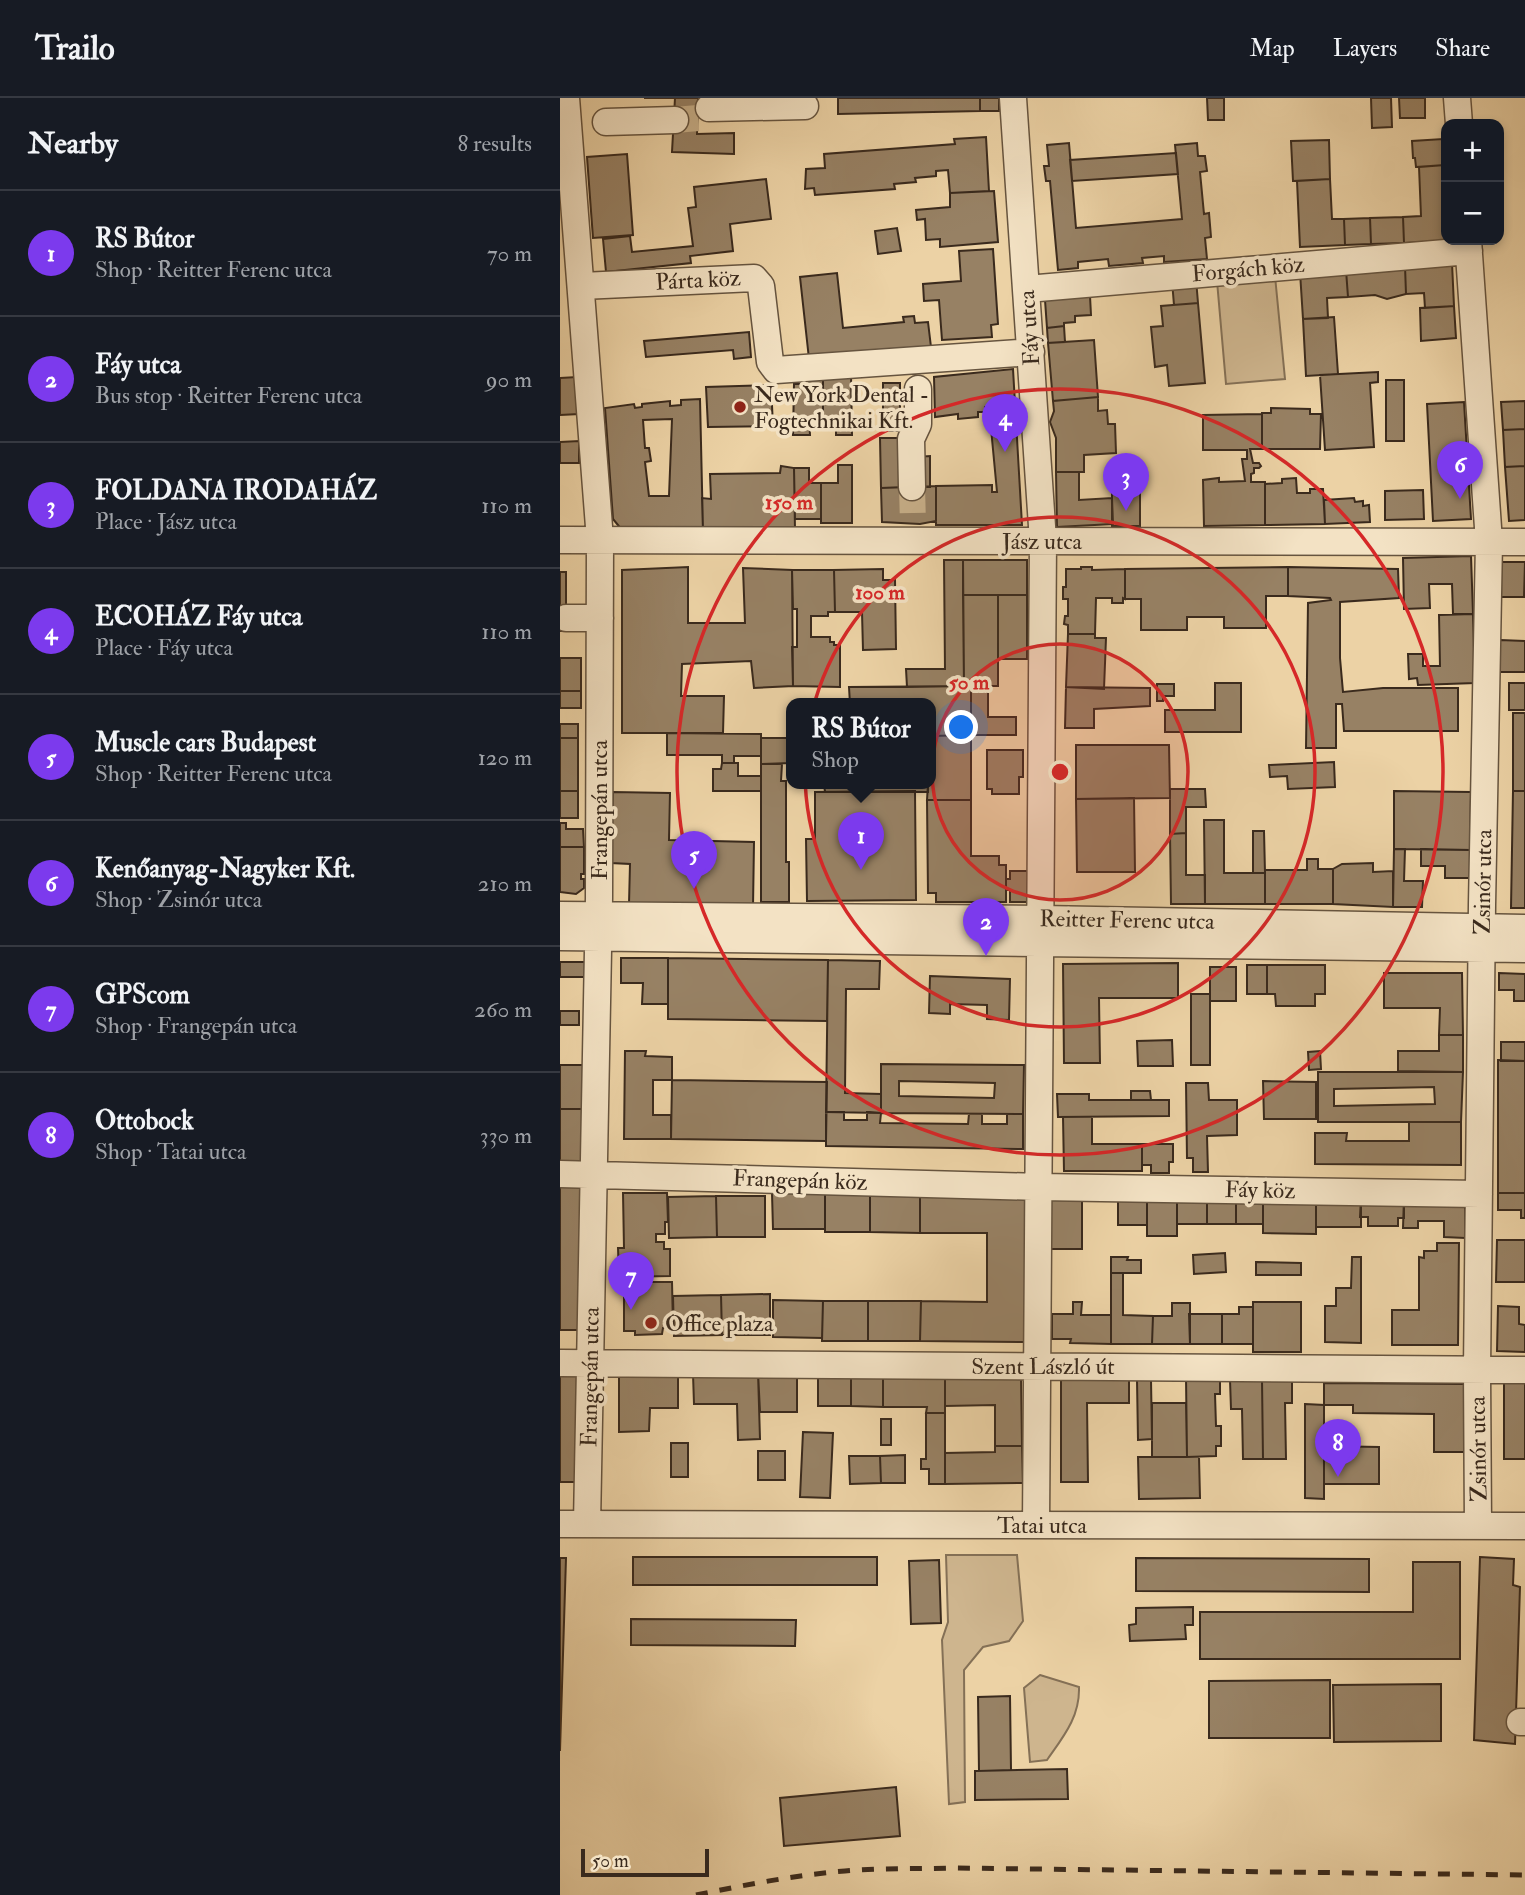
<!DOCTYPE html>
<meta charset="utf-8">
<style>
:root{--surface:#171b24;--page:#242831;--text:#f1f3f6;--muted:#9ea1a6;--line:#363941;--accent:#7c3aed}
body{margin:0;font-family:"IM FELL Double Pica",serif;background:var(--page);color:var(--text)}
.controls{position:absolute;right:21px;top:21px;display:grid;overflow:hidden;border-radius:14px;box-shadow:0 4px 10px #0003}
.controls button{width:63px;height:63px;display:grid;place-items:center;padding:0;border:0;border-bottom:2px solid var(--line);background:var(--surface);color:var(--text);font:35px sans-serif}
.scale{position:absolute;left:21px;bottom:18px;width:128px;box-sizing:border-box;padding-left:7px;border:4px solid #3a2a1d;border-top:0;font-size:19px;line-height:24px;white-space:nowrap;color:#3a2a1d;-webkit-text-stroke:5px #f3e2c4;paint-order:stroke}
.you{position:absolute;left:402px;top:630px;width:24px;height:24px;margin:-18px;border:5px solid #fff;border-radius:50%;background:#1a73e8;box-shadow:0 0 0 10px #1a73e833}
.badge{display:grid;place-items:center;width:46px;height:46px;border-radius:50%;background:var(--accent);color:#fff;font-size:23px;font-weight:700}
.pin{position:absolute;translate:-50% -58px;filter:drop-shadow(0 2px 4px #0008)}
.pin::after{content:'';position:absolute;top:37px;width:24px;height:21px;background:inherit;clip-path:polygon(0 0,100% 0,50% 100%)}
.popup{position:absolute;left:226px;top:600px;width:150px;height:91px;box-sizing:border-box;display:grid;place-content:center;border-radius:14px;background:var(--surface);filter:drop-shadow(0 2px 5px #0005);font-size:23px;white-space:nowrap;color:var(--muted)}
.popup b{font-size:26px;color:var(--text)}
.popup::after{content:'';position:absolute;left:50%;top:100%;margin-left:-14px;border:14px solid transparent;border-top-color:var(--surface)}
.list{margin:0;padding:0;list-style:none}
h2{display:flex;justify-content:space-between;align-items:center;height:91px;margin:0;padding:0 28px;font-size:30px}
h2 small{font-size:23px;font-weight:400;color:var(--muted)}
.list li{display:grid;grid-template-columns:46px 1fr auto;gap:21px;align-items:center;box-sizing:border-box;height:126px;padding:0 28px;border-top:2px solid var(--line)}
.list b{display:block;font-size:26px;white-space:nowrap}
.list p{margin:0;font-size:23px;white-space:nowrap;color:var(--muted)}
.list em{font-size:23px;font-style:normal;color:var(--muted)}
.map{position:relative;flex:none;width:965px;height:1797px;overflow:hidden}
header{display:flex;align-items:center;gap:42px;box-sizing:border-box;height:98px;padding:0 35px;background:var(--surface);border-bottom:2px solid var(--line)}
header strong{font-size:33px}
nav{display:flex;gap:38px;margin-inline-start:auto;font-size:24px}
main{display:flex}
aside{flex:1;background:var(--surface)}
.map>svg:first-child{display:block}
.green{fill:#ceb58e;stroke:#847056;stroke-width:2}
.building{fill:#978164;stroke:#3a2a1d;stroke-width:2;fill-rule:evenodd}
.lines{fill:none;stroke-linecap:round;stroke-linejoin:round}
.minor-tunnel{stroke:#c8b08a;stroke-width:26;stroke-dasharray:26 13;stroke-linecap:butt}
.minor-casing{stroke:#66543f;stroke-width:29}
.minor{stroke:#f3e2c4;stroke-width:26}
.rail{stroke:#3a2a1d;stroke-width:5;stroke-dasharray:12 12;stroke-linecap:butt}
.ring{fill:none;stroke:#d62828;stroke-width:3.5}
.poi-dot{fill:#8f2418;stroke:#f3e2c4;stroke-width:2.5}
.labels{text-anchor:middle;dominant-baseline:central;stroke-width:7;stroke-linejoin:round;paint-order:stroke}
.street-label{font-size:23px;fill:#3a2a1d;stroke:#f3e2c4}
.poi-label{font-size:23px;fill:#3a2a1d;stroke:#f3e2c4;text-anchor:start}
.centre{fill:#d62828;stroke:#f3e2c4;stroke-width:3.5}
.ring-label{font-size:21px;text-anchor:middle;font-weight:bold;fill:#d62828;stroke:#f3e2c4;stroke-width:7;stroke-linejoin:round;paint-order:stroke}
</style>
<header>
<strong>Trailo</strong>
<nav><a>Map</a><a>Layers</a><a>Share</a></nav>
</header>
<main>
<aside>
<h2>Nearby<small>8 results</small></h2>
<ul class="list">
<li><span class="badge">1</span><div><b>RS Bútor</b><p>Shop · Reitter Ferenc utca</p></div><em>70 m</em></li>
<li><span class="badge">2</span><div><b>Fáy utca</b><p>Bus stop · Reitter Ferenc utca</p></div><em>90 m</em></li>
<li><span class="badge">3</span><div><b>FOLDANA IRODAHÁZ</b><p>Place · Jász utca</p></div><em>110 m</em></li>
<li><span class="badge">4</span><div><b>ECOHÁZ Fáy utca</b><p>Place · Fáy utca</p></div><em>110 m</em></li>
<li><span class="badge">5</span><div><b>Muscle cars Budapest</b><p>Shop · Reitter Ferenc utca</p></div><em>120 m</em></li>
<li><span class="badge">6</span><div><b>Kenőanyag-Nagyker Kft.</b><p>Shop · Zsinór utca</p></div><em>210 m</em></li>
<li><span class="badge">7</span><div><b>GPScom</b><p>Shop · Frangepán utca</p></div><em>260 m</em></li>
<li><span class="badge">8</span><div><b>Ottobock</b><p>Shop · Tatai utca</p></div><em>330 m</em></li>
</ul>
</aside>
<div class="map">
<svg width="965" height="1797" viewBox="0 0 965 1797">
<rect width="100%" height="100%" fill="#ecd2a5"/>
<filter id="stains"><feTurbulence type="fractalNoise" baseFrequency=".00286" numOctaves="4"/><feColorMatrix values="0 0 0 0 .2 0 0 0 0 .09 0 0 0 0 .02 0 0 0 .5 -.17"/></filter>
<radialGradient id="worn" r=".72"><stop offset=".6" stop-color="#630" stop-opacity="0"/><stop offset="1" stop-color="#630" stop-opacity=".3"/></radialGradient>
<path class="green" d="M715,178L725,281L666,286L657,183Z
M386,1457H457L463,1523L449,1543L423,1549L404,1572L405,1704L389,1706L382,1542L388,1524Z
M480,1577L519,1589C520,1619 503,1639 487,1662L470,1664L464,1590Z"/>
<path class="building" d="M84,0H166L138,1L137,36L174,35V56L112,54L115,0Z
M278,0H420V13L278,16Z
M420,0H439V13H420Z
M647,0H664V22H648Z
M811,0H831L832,29L812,30Z
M839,0H865V20H840Z
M426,39L429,93L390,95L388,72L376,73V78L355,80L356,84L334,86L335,91L255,97L254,90L245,91L246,71L265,70L264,56L395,46L394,41Z
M883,41L885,67L856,69L855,60H853L852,43Z
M769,42L770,81L733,83L731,43Z
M509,45L516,130L622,121L615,47L637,45L638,58H645L647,73L640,74L644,116L649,115L651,139L645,140L647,161L604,164V158L582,160L583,165L549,168L548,161L518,164V170L498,172L490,83H486L484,68H489L487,47Z
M616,55L618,76L512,83L510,62Z
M67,56L73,137L33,140L27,59Z
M885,67L886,142L888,143L844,145L843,119L861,118L859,69Z
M206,81L211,121L170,126L173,153L130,158L131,165L46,174L43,141L70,138L72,154L133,148L128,110L136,109L134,89Z
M770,81L772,121H784L785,147L740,149L737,83Z
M434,93L438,144L380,149V141L366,142L365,121L357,122L356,112L390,109V95Z
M843,119L844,145L811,146L810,120Z
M810,120L811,146L785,147L784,121Z
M337,130L341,153L318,156L315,133Z
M433,151L438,226L431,227L432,239L382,242L379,202L364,203L363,186L401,183L399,153Z
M892,165L894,208L865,210L864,195L846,196L845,168Z
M845,168L846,196L827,201L815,197L788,199L786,172Z
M786,172L788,199L767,200L768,220L743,221L740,174Z
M277,175L283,230L344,224L343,219L354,218L355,225L368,224L371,249L249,261L240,179Z
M636,181L638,205L614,207L612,183Z
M530,198L531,217L515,218V224L504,225V228L487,230L485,202Z
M638,205L645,285L609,288L607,267L595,269L591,229L603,228L601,208Z
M894,208L896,240L861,243L860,210Z
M774,219L778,276L746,278L743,221Z
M504,228L505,244L488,245L487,230Z
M189,234L191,259L174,261L173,252L86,259L84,243Z
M534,242L538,299L493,303L488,245Z
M453,271L462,427H376V388L432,387V394H437L429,309H425V314H418V319L398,321V316L375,319L374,279Z
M818,274V284L810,285L814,349L765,352L760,277Z
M291,277L292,337H276V319L263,320V280Z
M17,279L19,316L0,317V280Z
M249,282H263V320H249L250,337H233L234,286H249Z
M826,282H844V343H826Z
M323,285H340V318H344V327H339V333H323Z
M211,287L213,328L148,329L146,289Z
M538,299V313L547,312L548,326H555L556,355L524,357V374H496V340L490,324L494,313L493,303Z
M140,301L143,433L62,432L53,421L45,310L74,306L75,310L82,309V306L110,303V308L121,307V302ZM112,321L109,398H89L85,364L91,363L89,350H85L83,322Z
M965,303V331L943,332L941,304Z
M904,304L911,421L873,423L867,306Z
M711,310L750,311V316H761L760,351H702V315H711Z
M702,316V351H690L693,365H699L701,368L699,370H694V375L691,376V384H705V427L644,428L643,382L659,380V384L685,383L682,361H687V352H643V317Z
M965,331V368L945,369L943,332Z
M320,340H345L346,389L321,390Z
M19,343V365H0V344Z
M370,358V389H356V359Z
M278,367H292V425H261V385H278Z
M221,368L234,370L235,432L143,433L142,400L151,401L150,376L220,375Z
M965,368V422L949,423L945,369Z
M234,370H249V385H261V421H235Z
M496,374H519V402L552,400L553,426L497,429Z
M736,380L737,395H750V391H763L765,426L705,427V386L722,385V381Z
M376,388V423L360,426L322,424L321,390Z
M863,392L864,421L825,422V393Z
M552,395H580V428H552Z
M794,400L795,404L803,403V408L809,407L810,424L765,426L764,402Z
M911,458L913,516H893L892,486H869L870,510L844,511L843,460Z
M384,462H403L404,588L347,589L346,571H385Z
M403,462H467V497H403Z
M939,464H965L964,499H939Z
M128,469V525H185L183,470L232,472L233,588L194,590L191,563L122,566L121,598H164L163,635H62V472Z
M521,469H532V472L565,471V501L563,500V505H552V500H536L535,536H508V527L504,526L505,518H508V501H503V489H506V471H521Z
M728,469L838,471L839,500L780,504V560L783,594L823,590H898V633H784L782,606H776V650H746L748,505L771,502L770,500L728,498Z
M728,469V498H706V530H664V519H627V532H581V501H565V471Z
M323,471V482H335L336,551L303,552L302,514H275L274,472Z
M232,472H274L275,514H268V518H251V539H270V544H274V547H280V589L233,588L232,549H237V511H233Z
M0,474H6V533H0Z
M403,497H438V588H404Z
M438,497H467V561H438Z
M913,516L915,585L858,587L857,580L849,581L848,556H863V568H880L879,517Z
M508,536H535V540H546L544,591L506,589Z
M940,542L965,543V574H939Z
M0,560H21V593H0Z
M655,585H681V634H605V612H655Z
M949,585H965V612H949Z
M597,586H614V598H603V603H597Z
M411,588H428V619H456V637H411Z
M411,588V637L371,638V606H290L289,589Z
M506,589L590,590V608L534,611V630H505Z
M0,593H21V610H0Z
M953,615H965V693H953Z
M0,626H18V640H0Z
M107,635L201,636V658H174V665H162V657H107Z
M411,637V702H367L368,686H371V638Z
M0,640H18V693H0Z
M201,640H231V665L201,666Z
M516,647H609L610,700L516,701Z
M427,652H463V679H459V696H432V691H427Z
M774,664L775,689L728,691L727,678L710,679L709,667Z
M162,665H178V678H201V693H153V671H161Z
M201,666H222L221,683H226V764H229V804H201Z
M264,686H368V694H265Z
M610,691H645L646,709H626V735L610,736Z
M0,693H18V720H0Z
M355,693L356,802L247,803L246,741H255V694Z
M834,693L911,694L910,752L834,751Z
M953,693H965V810H951Z
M53,694L110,695L109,742L194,744L193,809L69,806L70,766L51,765Z
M574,700L575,774H517L516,701Z
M367,702H411V758H439V767H446V804H376V795H368Z
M644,722H664V775H705V806H645Z
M0,725H6V731H23L24,749H0Z
M693,733H704L705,775H693Z
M626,735V777H645V806H611L610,736Z
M0,749H24V776H21V781H24V790L16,796L0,794Z
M834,751H845L844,783H863L862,809H833Z
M861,751L910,752V780H885V768H861Z
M747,761H758V771H773V806H705V772H747Z
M813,765V774L833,773V809L773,806V771L782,766Z
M450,773H468L469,804H450V792H446V781H450Z
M61,860H108V906H82L83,885H61Z
M108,860L268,862L267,923L108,921Z
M268,862L320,863L319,891H286L285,995L321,996V1015L266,1014Z
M0,864H27V879H0Z
M618,865V900H539L540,965H504L503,866Z
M687,867H707V896H687Z
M707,867H765V896H755V908H716L715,896H707Z
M650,869H676V903H650Z
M824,875H902L903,937H879L880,910H824Z
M939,875L965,876V903H954V892H939Z
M370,878L450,881L449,922L427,921V907L390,906V916L369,915Z
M631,896H650V967H631Z
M0,913H19V927H0Z
M879,937H903V974L838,973V953H879Z
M612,942L613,968H578L577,943Z
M941,944H965V963H941Z
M65,953H86L85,958L112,959V982H93V1017H111V1041H64Z
M760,953L761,971L749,972L748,954Z
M938,962L965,963V1095H938Z
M321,966L464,967L463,1016L321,1015ZM339,983L435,985L434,1000L339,998Z
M0,967H28V1011H0Z
M758,974H903L901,1024H758ZM874,989L875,1006L774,1008V991Z
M112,982L267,984L266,1043L111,1041Z
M703,983L756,984V1021H704Z
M626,985H648L649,1002H677V1037L647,1038L648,1074H633V1060H627Z
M571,993H590L591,1002H571Z
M497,996H529V1002H609V1018L498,1019Z
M0,1011H28L27,1066H0Z
M266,1014H284V1022H307V1014L321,1015L320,1025L408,1026L409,1016H422V1026H447V1016H463V1051L266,1048Z
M503,1019H532V1046H582V1073H504Z
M849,1024H901V1067L755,1066V1035H787L786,1043H849Z
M582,1046H613V1064H609V1075H591V1067H582Z
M21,1079L20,1232H0V1086Z
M63,1095H107L108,1124H105V1136H96V1144H104V1151H110V1178L59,1179L58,1150H64Z
M212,1095H265V1131H213Z
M265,1095H310V1134H265Z
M310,1095L360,1096V1135L310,1134Z
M468,1095L467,1244L360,1243L361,1203L427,1204V1135H360V1096H408V1100L429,1101Z
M938,1095H965V1120H961V1112H938Z
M156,1098H205V1139H157Z
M156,1098L157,1139L109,1140L108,1099Z
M491,1098H522V1151H491Z
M558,1098H587V1127H558Z
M587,1098H617V1138H587Z
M617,1098L647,1099V1126H617Z
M647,1099H676V1126H647Z
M676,1099H703V1126H676Z
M703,1099H756V1136L703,1135Z
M756,1099L801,1100V1129H756Z
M801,1100H844V1120H838V1128H808V1119H800Z
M844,1100H905V1140L884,1139V1123H858V1130H843Z
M937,1142H965V1184H936Z
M877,1145H899L898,1247H832V1212H859V1159L864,1160V1153H877Z
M665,1155L666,1174L634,1176L633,1157Z
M551,1159H568L567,1162H581V1175H551Z
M792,1159H801V1245L765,1244V1208H776V1190H791Z
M696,1164L741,1165V1177H696Z
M551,1175H563V1217L593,1218L592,1246H551Z
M64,1184H112L113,1229L103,1230L102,1236L75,1237V1233H64Z
M210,1196V1237H162L161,1197Z
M161,1197L162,1237L114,1238L113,1198Z
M213,1202L263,1203L262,1240L213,1239Z
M263,1203H308V1243H262Z
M308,1203H361L360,1243H308Z
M513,1204H522L521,1217H551V1246L510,1245L511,1241H492V1216H513Z
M693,1204H741V1254H693Z
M612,1205H630V1246H592L593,1218H612Z
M938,1208L959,1209V1226L965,1227V1254L937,1253Z
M679,1209H693V1246H662V1216H679Z
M629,1216H662V1246H630Z
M0,1273H13L22,1284L16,1384H0Z
M198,1274L200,1341L178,1342L177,1306H134L133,1276Z
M198,1274H237V1314H200Z
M59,1277H118V1310H90L89,1333L59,1334Z
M258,1279H291V1308H258Z
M291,1279H323V1309L291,1308Z
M323,1279H385V1315H366L367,1309H323Z
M385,1279H461L462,1348H435V1307L385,1308Z
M626,1279H660V1296H655L656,1328H661V1348H656V1358L627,1359Z
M944,1280L965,1281V1361H944Z
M501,1282H569V1305H527L528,1384H501Z
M577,1282H591L592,1341L578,1342Z
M670,1282H702L703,1361H683L682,1311H671Z
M702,1282H732V1305H725L726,1361H703Z
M764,1285L908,1286L907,1354H874V1316L793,1315V1307H764Z
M592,1305H626L627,1359H592Z
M745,1306L764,1307V1401L745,1400Z
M366,1315H385V1386H369V1371H361V1361H366Z
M321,1321H331V1347H321Z
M243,1334L273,1335L270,1400L240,1399Z
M111,1345H128V1379H111Z
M435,1348H462L463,1385L385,1386V1355L435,1354Z
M764,1348L819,1349V1386H764Z
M198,1353H225V1382H198Z
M345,1357V1385H321L320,1358Z
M289,1358H320L321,1385L290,1386Z
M578,1359H639L640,1400L579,1401Z
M73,1459H317V1487H73Z
M920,1459L954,1461L953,1487L960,1489L955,1646L914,1642Z
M0,1460H6L0,1653Z
M576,1460L809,1461V1494L576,1493Z
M379,1462L381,1525L351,1526L349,1463Z
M853,1464H900V1561H640V1514H853Z
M633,1509V1527H625L626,1541L570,1543L569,1527L576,1526V1510Z
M71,1521L236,1522L235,1548L71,1547Z
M770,1582V1640H649V1583Z
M881,1586V1643L774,1644L773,1587Z
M450,1598L451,1672L419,1673L418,1599Z
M507,1671L508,1701L415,1702V1673Z
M336,1689L340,1738L224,1748L220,1700Z"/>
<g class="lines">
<path class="minor-tunnel" d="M115,22L138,20
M352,389L353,426"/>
<g class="minor-casing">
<path id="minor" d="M6,0L40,442L39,800L27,1426
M453,0L483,443L476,1427
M897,0L899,26
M149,10L245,8
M46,24L115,22
M908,142L929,444L922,807L917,1273L918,1428
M22,188L194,180L201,188L210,264L216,272L471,254
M467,191L909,153
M352,389L351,341L358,326V291
M0,442L965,444
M6,520H40
M0,817L482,821L965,830
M0,839L965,851
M0,1076L480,1089L919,1096
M0,1265L965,1272
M0,1426L965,1428
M960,1624H965"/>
</g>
<use href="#minor" class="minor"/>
<path class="rail" d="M136,1797C185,1787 235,1777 285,1773C321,1770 357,1771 393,1770L965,1777"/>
</g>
<circle cx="500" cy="674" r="128" fill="#d62828" fill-opacity=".12"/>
<g class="ring">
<circle cx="500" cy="674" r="128"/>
<circle cx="500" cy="674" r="255"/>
<circle cx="500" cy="674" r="383"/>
</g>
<g class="poi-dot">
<circle cx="180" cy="309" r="7"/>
<circle cx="91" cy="1225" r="7"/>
</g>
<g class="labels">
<g class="street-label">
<text transform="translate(688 171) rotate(-5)">Forgách köz</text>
<text transform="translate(138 182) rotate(-3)">Párta köz</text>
<text transform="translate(469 230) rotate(-94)">Fáy utca</text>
<text x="482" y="443">Jász utca</text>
<text transform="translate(39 712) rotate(-90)">Frangepán utca</text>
<text transform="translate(923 784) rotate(-89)">Zsinór utca</text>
<text transform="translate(567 822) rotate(1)">Reitter Ferenc utca</text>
<text transform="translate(240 1082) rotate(2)">Frangepán köz</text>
<text transform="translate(700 1092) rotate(1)">Fáy köz</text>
<text x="483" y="1268">Szent László út</text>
<text transform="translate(30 1279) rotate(-89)">Frangepán utca</text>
<text transform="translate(918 1351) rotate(-91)">Zsinór utca</text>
<text x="482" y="1427">Tatai utca</text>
</g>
<g class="poi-label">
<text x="194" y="296">New York Dental -<tspan x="194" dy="26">Fogtechnikai Kft.</tspan></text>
<text x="105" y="1225">Office plaza</text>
</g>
</g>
<circle cx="500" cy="674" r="10" class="centre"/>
<g class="ring-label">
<text x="229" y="411">150 m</text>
<text x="320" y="501">100 m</text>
<text x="409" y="591">50 m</text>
</g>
<rect width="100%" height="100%" filter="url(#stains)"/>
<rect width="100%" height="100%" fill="url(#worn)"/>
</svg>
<div class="controls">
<button>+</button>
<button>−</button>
</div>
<div class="scale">50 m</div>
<div class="you"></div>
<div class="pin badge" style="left:301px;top:772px">1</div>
<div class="popup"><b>RS Bútor</b>Shop</div>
<div class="pin badge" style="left:426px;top:858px">2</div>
<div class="pin badge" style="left:566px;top:413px">3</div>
<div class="pin badge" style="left:445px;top:354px">4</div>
<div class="pin badge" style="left:134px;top:791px">5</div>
<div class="pin badge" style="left:900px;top:401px">6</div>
<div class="pin badge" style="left:71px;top:1212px">7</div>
<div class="pin badge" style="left:778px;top:1379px">8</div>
</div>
</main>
